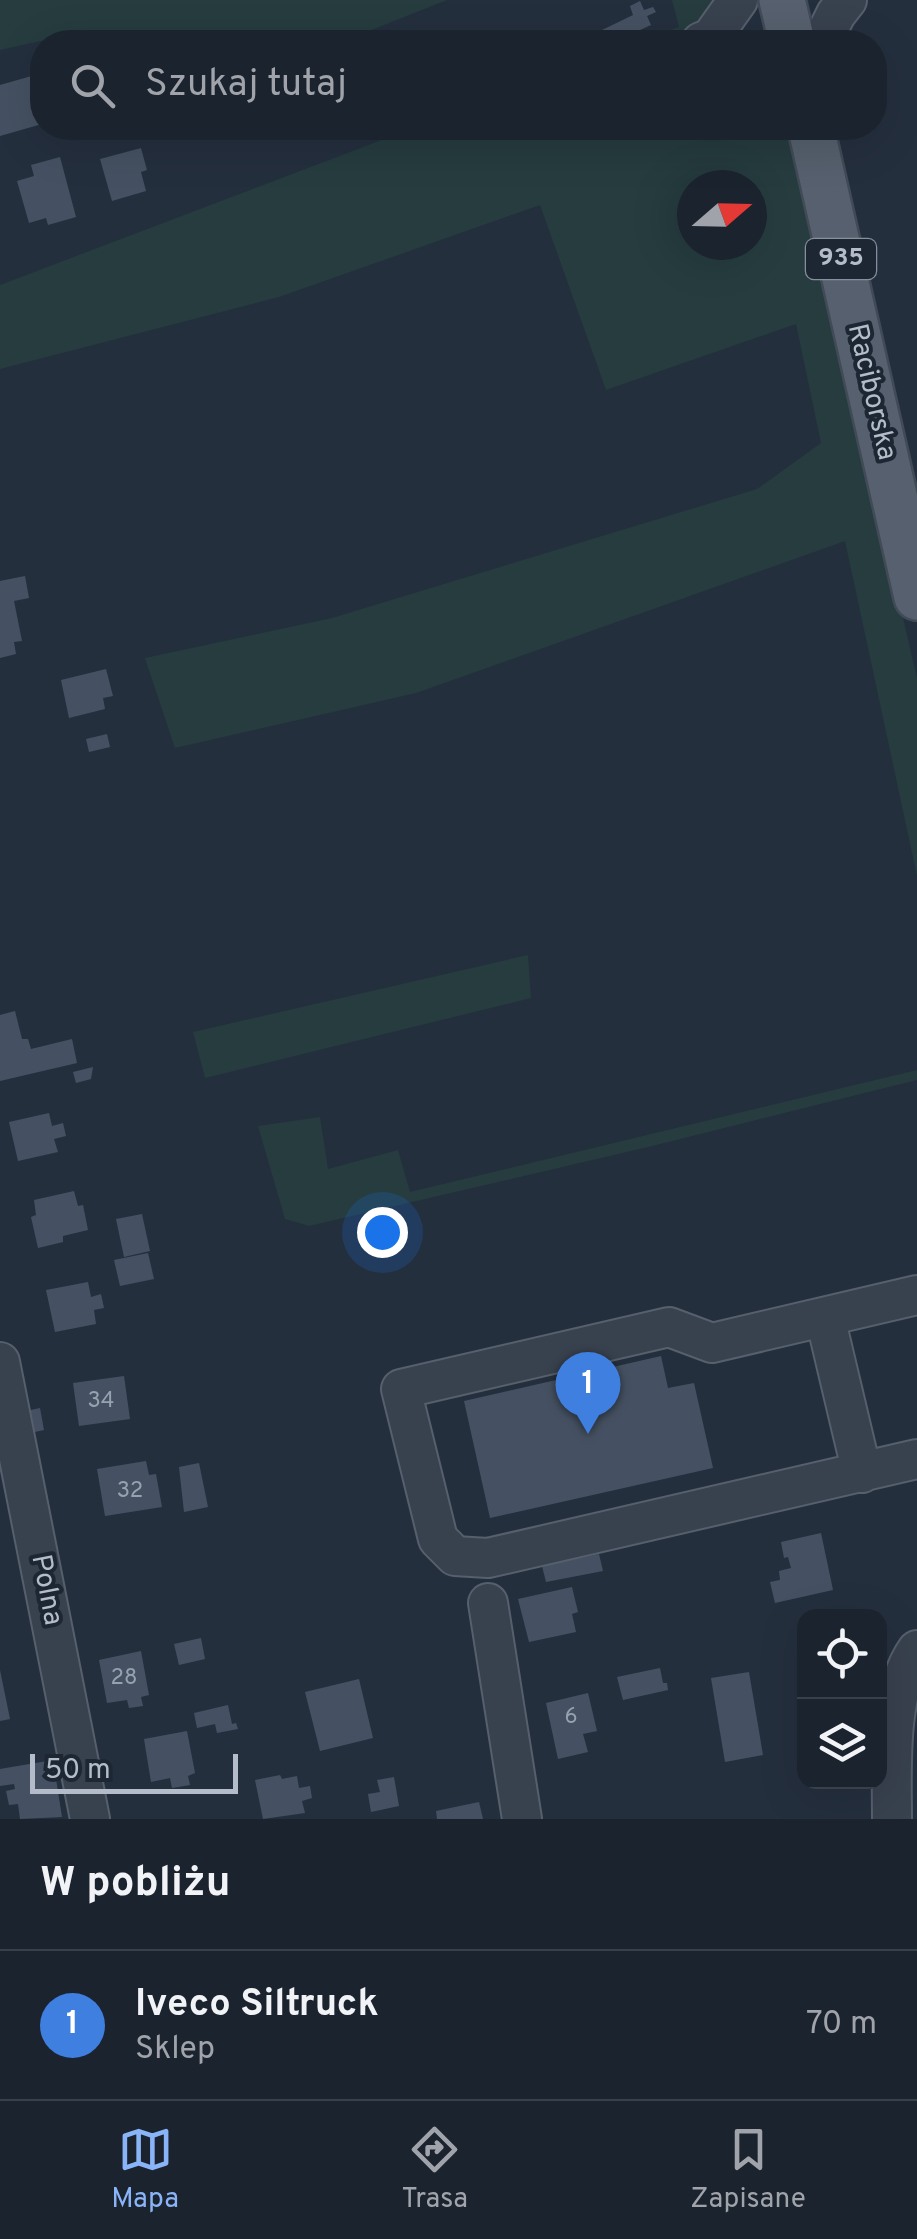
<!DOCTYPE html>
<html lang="pl">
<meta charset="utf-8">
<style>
:root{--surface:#1b232e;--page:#282f3a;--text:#f1f3f6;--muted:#a0a4aa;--line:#39404a;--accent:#8ab4f8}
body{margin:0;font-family:Overpass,sans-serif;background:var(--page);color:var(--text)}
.controls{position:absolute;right:30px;bottom:30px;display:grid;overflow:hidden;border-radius:20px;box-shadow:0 10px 40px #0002}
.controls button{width:90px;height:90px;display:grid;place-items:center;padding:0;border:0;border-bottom:2px solid var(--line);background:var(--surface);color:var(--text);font:50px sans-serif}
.compass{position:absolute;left:677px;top:170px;width:90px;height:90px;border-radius:50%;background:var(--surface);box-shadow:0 10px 40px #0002;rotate:70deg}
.scale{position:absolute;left:30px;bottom:25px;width:208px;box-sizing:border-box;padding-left:10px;border:5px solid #b4bcc9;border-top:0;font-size:28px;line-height:35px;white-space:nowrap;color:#b4bcc9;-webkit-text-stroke:8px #1d2633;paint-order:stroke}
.you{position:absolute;left:382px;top:1232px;width:35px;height:35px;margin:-25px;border:8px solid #fff;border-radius:50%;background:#1a73e8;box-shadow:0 0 0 15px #1a73e833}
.badge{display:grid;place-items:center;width:65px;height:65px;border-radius:50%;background:var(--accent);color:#fff;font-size:32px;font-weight:700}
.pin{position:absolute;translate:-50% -82px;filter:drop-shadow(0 2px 5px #0008)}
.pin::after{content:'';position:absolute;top:52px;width:35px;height:30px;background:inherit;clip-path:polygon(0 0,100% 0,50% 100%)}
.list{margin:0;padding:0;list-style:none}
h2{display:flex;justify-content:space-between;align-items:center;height:130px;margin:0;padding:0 40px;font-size:42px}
h2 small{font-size:32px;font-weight:400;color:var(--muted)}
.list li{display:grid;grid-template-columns:65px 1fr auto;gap:30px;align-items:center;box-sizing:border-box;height:150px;padding:0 40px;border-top:2px solid var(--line)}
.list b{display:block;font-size:38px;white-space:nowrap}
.list p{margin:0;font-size:32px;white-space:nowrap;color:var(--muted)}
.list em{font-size:32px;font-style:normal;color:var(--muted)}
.icon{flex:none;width:55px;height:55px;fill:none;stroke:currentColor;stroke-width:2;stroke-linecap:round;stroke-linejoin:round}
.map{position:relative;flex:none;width:917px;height:1819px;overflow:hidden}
.search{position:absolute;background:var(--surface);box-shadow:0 10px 40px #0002;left:30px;right:30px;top:30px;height:110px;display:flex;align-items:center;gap:25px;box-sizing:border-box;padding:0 35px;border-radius:40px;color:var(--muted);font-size:38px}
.sheet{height:280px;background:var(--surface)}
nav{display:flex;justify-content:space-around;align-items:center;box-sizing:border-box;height:140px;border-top:2px solid var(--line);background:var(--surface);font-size:28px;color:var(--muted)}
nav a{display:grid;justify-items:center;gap:5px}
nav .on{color:var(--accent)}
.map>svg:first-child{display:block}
.green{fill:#263c3f;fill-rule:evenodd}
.building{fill:#455162}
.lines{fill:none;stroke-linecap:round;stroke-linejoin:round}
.minor-casing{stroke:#565f6c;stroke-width:42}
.major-casing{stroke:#414a57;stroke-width:50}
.minor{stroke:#38414e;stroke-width:38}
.major{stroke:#56606e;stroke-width:45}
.labels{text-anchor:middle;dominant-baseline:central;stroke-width:8;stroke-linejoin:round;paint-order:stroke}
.number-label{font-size:22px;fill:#98a1af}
.shield{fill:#1d2633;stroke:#878f9c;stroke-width:2.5}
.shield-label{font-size:25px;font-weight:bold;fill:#b4bcc9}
.street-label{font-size:28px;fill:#b4bcc9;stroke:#1d2633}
</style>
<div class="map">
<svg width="917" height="1819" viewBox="0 0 917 1819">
<rect width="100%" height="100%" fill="#242f3e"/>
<path class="green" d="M0,0H447L341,42H47L45,40L0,50Z
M672,0H725L710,18L683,36L686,42H635L679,27Z
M413,128H789L917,678V876L845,541L416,693L175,748L145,658L332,618L757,489L821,443L796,324L606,390L540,205L279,297L0,369V285ZM692,185H752V245H692Z
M528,955L531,998L205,1078L193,1032Z
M917,1070V1080L648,1147L309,1226L285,1219L258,1126L320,1117L328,1169L398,1150L410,1192Z"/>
<path class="building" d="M640,1L644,10L653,7L656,12L647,16L651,25L614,42L609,35L603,36L602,30L633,15L630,6Z
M42,73V124L0,136V85Z
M141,148L147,170L141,172L146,191L112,201L100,159Z
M60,157L76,217L48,225L46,218L29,223L17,181L34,176L31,165Z
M25,576L29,598L14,601L22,641L14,642L16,654L0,658V581Z
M106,669L113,696L103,698L105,709L69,718L61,680Z
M107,734L110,747L89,752L86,739Z
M15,1011L22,1039H28L31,1049L72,1039L77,1063L0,1081V1015Z
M93,1067L91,1079L76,1083L73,1072Z
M49,1113L52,1126L63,1123L66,1136L54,1139L58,1152L18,1161L9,1122Z
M74,1191L78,1206L83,1205L88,1230L63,1236V1242L38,1248L31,1217L36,1215L34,1200Z
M142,1214L150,1251L124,1257L116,1219Z
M148,1253L154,1279L120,1286L114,1260Z
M88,1282L91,1297L101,1294L104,1308L94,1310L96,1324L55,1332L46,1290Z
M661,1356L668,1388L694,1383L713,1468L490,1518L464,1401Z
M124,1376L130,1419L79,1426L73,1383Z
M40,1408L44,1430L30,1433L26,1411Z
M146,1461L149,1475L156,1474L162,1507L105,1516L97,1469Z
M199,1463L208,1507L184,1512L179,1467Z
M821,1533L833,1590L775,1603L770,1582L780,1580L779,1571L791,1568L788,1557L784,1558L781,1542Z
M599,1554L603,1571L546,1582L542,1566Z
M572,1587L578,1612L572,1614L576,1632L529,1642L518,1599Z
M201,1638L205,1659L179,1665L174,1644Z
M141,1651L149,1695L141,1697L143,1706L129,1708L127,1700L107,1703L99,1660Z
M660,1668L663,1683H667L668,1690L623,1700L617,1677Z
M0,1670L10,1719L0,1721Z
M749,1672L763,1755L725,1762L711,1678Z
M359,1679L373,1738L320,1751L305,1692Z
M588,1693L597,1731L583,1734L588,1752L558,1759L546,1703Z
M228,1705L232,1724L236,1723L238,1729L217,1733L215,1724L197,1728L194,1713Z
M187,1731L195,1773L188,1776L190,1785L172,1788L170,1778L151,1782L144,1739Z
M53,1760L62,1817L20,1819L18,1804L9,1805L6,1791L15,1789L14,1784L0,1786V1769Z
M280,1775L282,1779L297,1776L299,1788L310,1786L312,1798L302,1801L305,1813L263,1819L255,1780Z
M394,1777L399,1806L371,1812L368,1794L380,1792L377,1780Z
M479,1802L483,1819H437L436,1811Z"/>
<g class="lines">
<g class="minor-casing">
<path id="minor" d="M701,42L711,38L738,0
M822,42L836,14L847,0
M917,1295L712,1343L669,1327L401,1389L438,1539L455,1556L488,1558L917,1459
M825,1317L862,1473
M0,1362L90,1819
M488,1603L522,1819
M892,1819C892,1770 887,1692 917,1650"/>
</g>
<g class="major-casing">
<path id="major" d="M782,0L792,42
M811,128L917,597"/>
</g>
<use href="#minor" class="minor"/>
<use href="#major" class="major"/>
</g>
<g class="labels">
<g class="number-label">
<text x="101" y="1401">34</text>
<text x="130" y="1491">32</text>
<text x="124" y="1678">28</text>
<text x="571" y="1717">6</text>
</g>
<rect class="shield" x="806" y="239" width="70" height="40" rx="8"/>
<g class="shield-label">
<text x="841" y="259">935</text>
</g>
<g class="street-label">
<text transform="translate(871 392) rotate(77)">Raciborska</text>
<text transform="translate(46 1590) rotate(79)">Polna</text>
</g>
</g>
</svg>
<div class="controls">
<button><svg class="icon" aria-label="locate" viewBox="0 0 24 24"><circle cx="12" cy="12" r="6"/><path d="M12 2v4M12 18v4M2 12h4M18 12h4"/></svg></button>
<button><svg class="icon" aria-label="layers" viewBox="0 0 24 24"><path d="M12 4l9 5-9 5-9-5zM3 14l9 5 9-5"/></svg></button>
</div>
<svg class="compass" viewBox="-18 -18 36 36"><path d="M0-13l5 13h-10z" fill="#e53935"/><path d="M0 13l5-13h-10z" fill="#a0a4aa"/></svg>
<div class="scale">50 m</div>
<div class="you"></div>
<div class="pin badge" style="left:588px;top:1434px;background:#3f7fe0">1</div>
<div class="search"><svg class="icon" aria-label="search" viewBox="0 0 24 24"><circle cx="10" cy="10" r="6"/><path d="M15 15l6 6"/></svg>Szukaj tutaj</div>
</div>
<section class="sheet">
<h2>W pobliżu<small></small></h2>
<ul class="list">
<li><span class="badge" style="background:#3f7fe0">1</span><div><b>Iveco Siltruck</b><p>Sklep</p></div><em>70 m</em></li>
</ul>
</section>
<nav>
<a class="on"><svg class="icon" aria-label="map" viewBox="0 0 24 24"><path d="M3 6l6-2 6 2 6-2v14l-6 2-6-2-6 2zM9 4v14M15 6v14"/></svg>Mapa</a>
<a><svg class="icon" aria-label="directions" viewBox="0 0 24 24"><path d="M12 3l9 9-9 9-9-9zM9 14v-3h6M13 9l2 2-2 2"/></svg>Trasa</a>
<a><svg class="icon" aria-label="saved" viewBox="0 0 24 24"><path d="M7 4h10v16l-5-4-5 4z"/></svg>Zapisane</a>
</nav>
